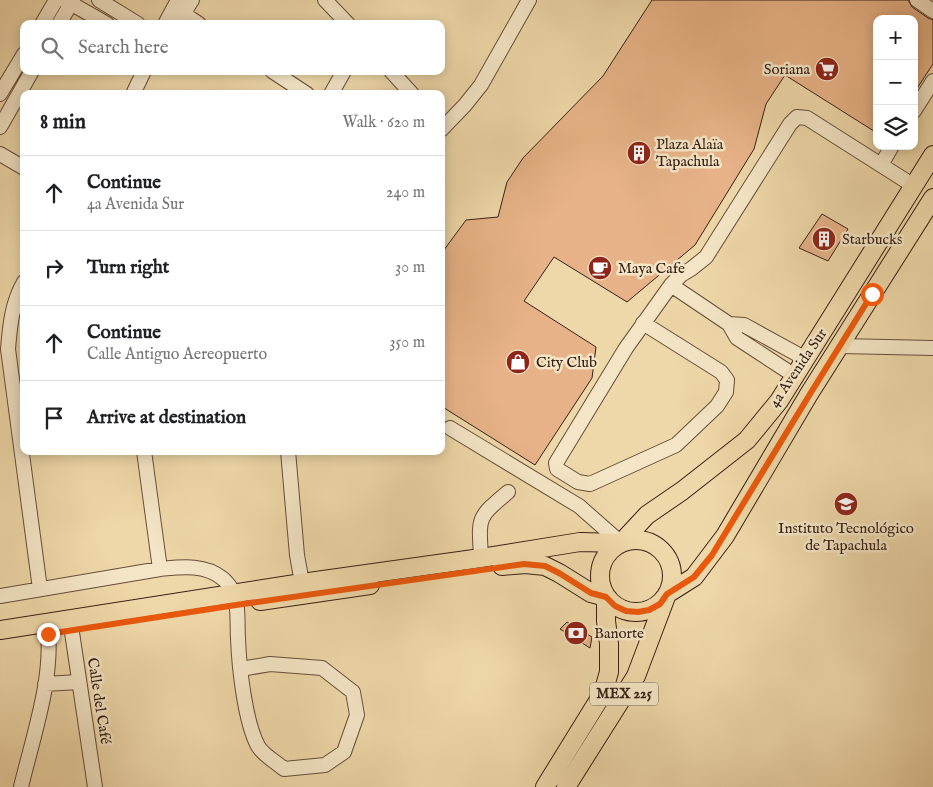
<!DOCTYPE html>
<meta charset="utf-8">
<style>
:root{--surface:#fff;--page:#f6f6f6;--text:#202124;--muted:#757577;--line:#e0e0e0}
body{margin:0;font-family:"IM FELL English",serif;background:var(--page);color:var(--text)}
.controls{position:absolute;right:15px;top:15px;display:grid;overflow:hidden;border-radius:10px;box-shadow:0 2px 12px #0003}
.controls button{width:45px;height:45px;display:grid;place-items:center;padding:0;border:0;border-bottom:1px solid var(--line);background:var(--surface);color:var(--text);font:25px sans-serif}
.stop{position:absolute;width:15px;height:15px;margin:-11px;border:4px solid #ea580c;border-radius:50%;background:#fff}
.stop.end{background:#ea580c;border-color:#fff;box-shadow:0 1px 5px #0008}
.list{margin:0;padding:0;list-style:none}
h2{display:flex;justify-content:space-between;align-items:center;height:65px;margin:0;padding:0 20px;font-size:21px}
h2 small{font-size:16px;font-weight:400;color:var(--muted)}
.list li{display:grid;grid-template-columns:32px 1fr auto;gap:15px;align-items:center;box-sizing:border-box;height:75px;padding:0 20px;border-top:1px solid var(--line)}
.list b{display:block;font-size:19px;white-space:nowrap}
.list p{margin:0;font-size:16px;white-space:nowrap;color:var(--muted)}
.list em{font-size:16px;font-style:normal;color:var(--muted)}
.icon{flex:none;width:28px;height:28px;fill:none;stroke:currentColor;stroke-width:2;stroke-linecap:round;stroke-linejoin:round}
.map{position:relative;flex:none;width:933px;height:787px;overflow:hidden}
.search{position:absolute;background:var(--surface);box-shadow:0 2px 12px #0003;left:20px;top:20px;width:425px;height:55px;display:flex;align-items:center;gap:12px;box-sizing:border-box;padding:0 18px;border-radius:10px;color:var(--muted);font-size:19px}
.panel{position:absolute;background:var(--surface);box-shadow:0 2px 12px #0003;left:20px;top:90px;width:425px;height:365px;border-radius:10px}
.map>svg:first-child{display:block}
.building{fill:#e7b287;stroke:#382015}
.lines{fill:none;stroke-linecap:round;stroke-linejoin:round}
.minor-casing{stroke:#664e3a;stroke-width:16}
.major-casing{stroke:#382015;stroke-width:20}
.minor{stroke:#f4e5c6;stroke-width:14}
.major{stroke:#eed7a8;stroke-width:18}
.route{stroke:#ea580c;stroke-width:6}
.labels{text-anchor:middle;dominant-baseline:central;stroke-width:5;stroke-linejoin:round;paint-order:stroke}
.shield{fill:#f4e5c6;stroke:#705b4a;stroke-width:1}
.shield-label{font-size:14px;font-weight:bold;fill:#382015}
.poi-label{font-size:15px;fill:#382015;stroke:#f4e5c6;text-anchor:start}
.street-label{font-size:15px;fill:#382015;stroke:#f4e5c6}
</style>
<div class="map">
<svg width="933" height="787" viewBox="0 0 933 787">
<rect width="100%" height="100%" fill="#eed7a8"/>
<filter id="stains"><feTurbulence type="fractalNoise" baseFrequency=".004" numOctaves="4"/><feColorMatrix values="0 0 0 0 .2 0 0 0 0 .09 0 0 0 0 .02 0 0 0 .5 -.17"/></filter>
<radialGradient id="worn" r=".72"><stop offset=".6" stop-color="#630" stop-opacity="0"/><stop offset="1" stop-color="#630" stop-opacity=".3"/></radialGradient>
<path class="building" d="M652,0H908L912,7L928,18L933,20V64L914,93V19H877V133L785,75L766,104L754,149L695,245L627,302L554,257L524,301L596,347L592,378L535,465L441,406V254L466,220L498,217L507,182L523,158L603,76Z
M822,214L848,229L828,261L799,248Z
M567,622L592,637L590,648L560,629Z"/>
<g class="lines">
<g class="minor-casing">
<path id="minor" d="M65,0L107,24
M99,0L138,24
M325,0L348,24
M917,0L933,11
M184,14L199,24
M42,24L56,0
M59,24L73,0
M165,24L178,0
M177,24L192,0
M272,71L307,94
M391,71L412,94
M0,94L24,54
M133,94L144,71
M331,94L344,71
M914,111L933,81
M0,127L32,71
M441,130L465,105L481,85L529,0
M0,154L24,168
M881,165L892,146
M24,282C12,303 10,325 8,349L40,589
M671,285L729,324L737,338L795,376
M643,323L721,372L727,380L726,392L717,406L676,445L590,484L578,482L557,469L556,463L626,348L671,285L681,275L691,269L706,257L790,124L797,117L807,118L914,186
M729,324L744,325L806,359
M840,346L933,348
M450,428L579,506L621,543
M144,451L160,569
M288,451L297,555L302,583
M481,558C479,517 476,519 508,492
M0,596L160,569C182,567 204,564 222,578C226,581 231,588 234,593C239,606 237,625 238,638C239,667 245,722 258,746C263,755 276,762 284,769L325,765L344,752L357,715L353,692L322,668L270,664L241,669
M70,619L95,787
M45,684L79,682
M21,787C33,736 55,675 47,623"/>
</g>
<g class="major-casing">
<path id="major" d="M600 576a36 36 0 1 1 72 0a36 36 0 1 1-72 0Z
M502,566L525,564L545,566L559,573L591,593L606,597V621L609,644V672L603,693L545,787
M260,601L370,585
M0,630L302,583L481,558L580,542L621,543L647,515L682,491L747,440L779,401L933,155
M566,787L636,676L667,594L694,577L725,536L809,394L933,198"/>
</g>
<use href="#minor" class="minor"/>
<use href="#major" class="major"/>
</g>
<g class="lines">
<path class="route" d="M48,634L236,605L524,564L545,566L559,573L591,593L606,597L615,606L626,611L638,612L649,610L660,604L667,594L694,577L712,555L810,394L872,294"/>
</g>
<defs>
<g id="supermarket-disc" transform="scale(1.25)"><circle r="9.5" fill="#8f2418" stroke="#f4e5c6"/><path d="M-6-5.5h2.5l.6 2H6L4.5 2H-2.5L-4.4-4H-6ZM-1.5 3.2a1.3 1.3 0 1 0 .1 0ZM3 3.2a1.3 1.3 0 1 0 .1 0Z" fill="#fff"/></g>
<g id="building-disc" transform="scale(1.25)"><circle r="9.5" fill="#8f2418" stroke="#f4e5c6"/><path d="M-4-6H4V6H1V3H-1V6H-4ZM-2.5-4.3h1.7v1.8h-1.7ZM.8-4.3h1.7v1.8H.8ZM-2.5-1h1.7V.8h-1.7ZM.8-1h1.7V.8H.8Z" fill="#fff"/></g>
<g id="cafe-disc" transform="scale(1.25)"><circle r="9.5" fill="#8f2418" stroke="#f4e5c6"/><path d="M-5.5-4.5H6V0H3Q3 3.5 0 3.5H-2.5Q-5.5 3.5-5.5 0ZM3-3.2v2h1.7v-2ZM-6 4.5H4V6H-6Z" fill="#fff"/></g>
<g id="shop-disc" transform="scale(1.25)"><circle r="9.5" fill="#8f2418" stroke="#f4e5c6"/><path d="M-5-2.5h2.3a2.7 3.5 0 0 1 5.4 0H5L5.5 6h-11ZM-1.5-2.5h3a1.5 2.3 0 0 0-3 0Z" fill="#fff"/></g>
<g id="university-disc" transform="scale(1.25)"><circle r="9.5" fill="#8f2418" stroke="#f4e5c6"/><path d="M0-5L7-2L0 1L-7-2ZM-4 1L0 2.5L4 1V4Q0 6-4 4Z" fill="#fff"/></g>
<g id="bank-disc" transform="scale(1.25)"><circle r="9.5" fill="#8f2418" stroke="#f4e5c6"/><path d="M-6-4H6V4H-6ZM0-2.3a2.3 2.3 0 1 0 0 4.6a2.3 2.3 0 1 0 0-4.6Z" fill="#fff"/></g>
</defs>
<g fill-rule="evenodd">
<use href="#supermarket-disc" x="827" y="69"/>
<use href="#building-disc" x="639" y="153"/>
<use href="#building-disc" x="824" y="239"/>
<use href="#cafe-disc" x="600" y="268"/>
<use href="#shop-disc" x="518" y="362"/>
<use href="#university-disc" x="846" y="504"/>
<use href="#bank-disc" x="576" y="633"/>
</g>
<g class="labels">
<rect class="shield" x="590" y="682.5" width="68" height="23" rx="4"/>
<g class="shield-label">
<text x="624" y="694">MEX 225</text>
</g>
<g class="poi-label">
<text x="810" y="69" text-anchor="end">Soriana</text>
<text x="656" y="144">Plaza Alaïa<tspan x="656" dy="17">Tapachula</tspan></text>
<text x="842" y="239">Starbucks</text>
<text x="618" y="268">Maya Cafe</text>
<text x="536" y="362">City Club</text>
<text x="846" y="528" text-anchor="middle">Instituto Tecnológico<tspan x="846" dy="17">de Tapachula</tspan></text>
<text x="594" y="633">Banorte</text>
</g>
<g class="street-label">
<text transform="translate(798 368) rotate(-56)">4a Avenida Sur</text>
<text transform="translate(99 701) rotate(81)">Calle del Café</text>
</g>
</g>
<rect width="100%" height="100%" filter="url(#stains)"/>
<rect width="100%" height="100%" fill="url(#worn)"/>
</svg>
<div class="controls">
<button>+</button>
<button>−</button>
<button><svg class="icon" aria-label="layers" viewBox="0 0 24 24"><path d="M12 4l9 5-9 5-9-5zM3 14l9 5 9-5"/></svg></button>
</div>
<div class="stop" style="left:872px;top:294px"></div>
<div class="stop end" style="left:48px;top:634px"></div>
<div class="search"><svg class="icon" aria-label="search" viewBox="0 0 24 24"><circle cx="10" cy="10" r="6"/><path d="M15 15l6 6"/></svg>Search here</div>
<section class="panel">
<h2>8 min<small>Walk · 620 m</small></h2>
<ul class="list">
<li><svg class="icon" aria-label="ahead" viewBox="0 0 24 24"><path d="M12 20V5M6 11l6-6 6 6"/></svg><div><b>Continue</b><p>4a Avenida Sur</p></div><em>240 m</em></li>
<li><svg class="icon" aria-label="right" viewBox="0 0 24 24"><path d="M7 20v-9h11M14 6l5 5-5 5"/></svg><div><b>Turn right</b></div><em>30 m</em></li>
<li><svg class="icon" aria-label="ahead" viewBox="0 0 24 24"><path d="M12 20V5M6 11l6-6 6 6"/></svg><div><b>Continue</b><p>Calle Antiguo Aereopuerto</p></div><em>350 m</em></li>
<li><svg class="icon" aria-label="arrive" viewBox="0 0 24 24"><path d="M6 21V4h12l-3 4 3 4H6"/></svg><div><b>Arrive at destination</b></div></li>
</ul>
</section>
</div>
